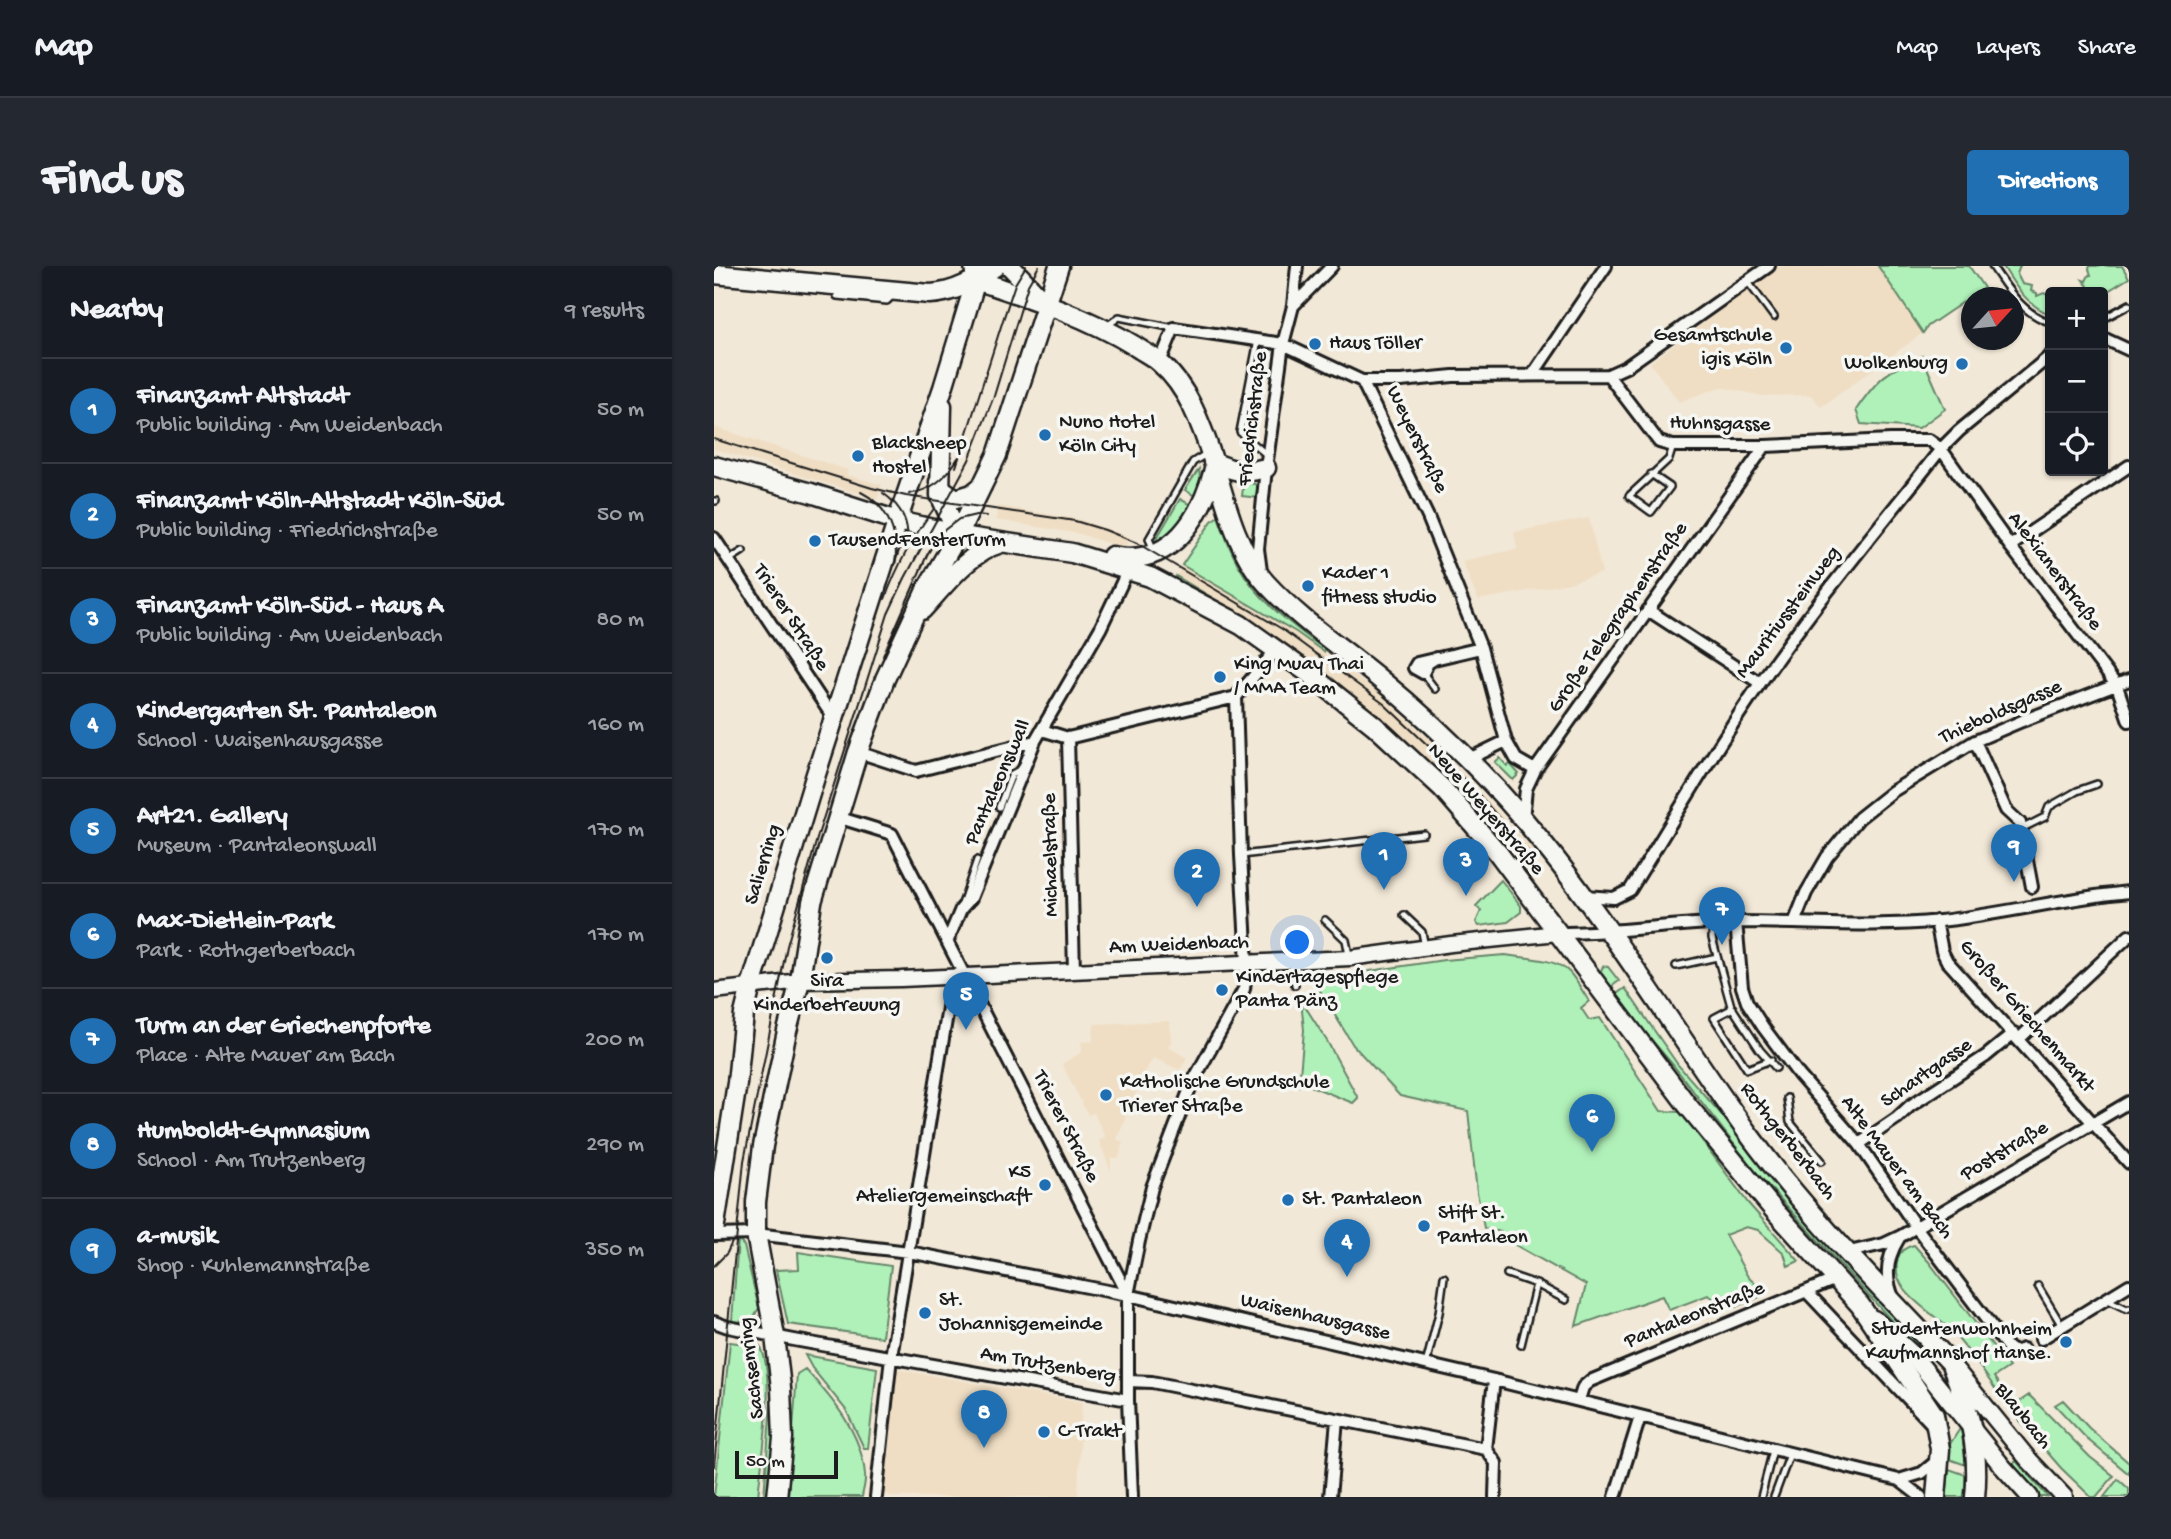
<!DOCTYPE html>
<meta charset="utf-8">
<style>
:root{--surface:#171b24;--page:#242831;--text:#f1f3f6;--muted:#9ea1a6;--line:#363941;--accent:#1f6fb2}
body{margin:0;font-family:"Gochi Hand",sans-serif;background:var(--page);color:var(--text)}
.controls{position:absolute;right:21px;top:21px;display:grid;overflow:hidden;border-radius:7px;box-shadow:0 2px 5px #0004}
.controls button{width:63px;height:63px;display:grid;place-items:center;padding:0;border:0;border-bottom:2px solid var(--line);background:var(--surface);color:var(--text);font:35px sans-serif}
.compass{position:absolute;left:1247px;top:21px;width:63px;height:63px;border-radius:50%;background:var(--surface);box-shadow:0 2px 5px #0004;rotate:63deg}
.scale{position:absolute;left:21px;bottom:18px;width:103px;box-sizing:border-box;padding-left:7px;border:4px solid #1c1c1c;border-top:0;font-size:19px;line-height:24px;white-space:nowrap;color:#1c1c1c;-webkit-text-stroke:5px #f6f6f2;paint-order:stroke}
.you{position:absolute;left:584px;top:677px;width:24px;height:24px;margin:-18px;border:5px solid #fff;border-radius:50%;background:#1a73e8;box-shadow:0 0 0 10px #1a73e833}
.badge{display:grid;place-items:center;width:46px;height:46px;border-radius:50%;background:var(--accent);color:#fff;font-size:23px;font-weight:700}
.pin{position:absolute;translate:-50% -58px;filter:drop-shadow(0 2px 4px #0008)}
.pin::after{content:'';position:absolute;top:37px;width:24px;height:21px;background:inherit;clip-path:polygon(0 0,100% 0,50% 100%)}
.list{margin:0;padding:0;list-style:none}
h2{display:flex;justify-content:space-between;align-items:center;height:91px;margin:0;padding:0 28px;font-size:30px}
h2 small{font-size:23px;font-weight:400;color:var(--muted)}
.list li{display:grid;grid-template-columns:46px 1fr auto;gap:21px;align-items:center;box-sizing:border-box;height:105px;padding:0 28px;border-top:2px solid var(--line)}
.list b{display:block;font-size:26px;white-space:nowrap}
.list p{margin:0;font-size:23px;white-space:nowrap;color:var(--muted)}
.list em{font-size:23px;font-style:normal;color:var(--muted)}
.icon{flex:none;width:38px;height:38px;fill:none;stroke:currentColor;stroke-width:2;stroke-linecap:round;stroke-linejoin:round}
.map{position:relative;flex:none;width:1415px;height:1231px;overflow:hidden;border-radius:7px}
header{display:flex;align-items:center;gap:42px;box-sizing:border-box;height:98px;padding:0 35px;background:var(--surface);border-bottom:2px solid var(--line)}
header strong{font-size:33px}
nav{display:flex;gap:38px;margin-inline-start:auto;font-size:24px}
.intro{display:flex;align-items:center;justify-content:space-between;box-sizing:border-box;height:168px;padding:0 42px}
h1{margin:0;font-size:49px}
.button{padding:18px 32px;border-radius:7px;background:var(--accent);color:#fff;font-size:24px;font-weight:700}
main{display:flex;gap:42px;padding:0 42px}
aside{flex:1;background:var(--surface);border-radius:7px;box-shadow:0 2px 5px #0004}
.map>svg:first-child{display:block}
.built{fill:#efdec4}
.green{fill:#b0f1b9;stroke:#66866a;stroke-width:2}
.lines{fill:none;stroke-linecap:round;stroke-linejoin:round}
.minor-tunnel{stroke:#d2c9bb;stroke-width:10;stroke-dasharray:10 5;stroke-linecap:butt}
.service-casing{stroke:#1c1c1c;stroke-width:10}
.minor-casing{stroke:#1c1c1c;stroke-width:16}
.tertiary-casing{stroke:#1c1c1c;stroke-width:19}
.secondary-casing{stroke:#1c1c1c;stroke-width:21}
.primary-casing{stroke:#1c1c1c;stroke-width:23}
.service{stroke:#f6f6f2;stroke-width:5}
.minor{stroke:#f6f6f2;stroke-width:10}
.tertiary{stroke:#f6f6f2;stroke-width:14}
.secondary{stroke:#f6f6f2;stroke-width:16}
.primary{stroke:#f6f6f2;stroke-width:18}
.tram{stroke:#1c1c1c;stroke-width:2}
.poi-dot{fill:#1f6fb2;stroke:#f6f6f2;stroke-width:2.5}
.labels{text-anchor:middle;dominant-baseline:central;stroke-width:7;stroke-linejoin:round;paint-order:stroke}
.poi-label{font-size:21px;fill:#1c1c1c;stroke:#f6f6f2;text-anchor:start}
.street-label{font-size:21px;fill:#1c1c1c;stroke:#f6f6f2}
</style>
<header>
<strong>Map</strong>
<nav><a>Map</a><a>Layers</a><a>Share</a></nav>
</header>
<div class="intro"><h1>Find us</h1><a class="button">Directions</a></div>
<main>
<aside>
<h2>Nearby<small>9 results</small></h2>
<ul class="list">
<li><span class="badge">1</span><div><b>Finanzamt Altstadt</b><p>Public building · Am Weidenbach</p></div><em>50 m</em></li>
<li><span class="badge">2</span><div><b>Finanzamt Köln-Altstadt Köln-Süd</b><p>Public building · Friedrichstraße</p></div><em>50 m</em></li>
<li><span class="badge">3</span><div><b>Finanzamt Köln-Süd - Haus A</b><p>Public building · Am Weidenbach</p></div><em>80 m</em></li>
<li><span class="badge">4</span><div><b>Kindergarten St. Pantaleon</b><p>School · Waisenhausgasse</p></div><em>160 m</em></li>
<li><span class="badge">5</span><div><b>Art21. Gallery</b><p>Museum · Pantaleonswall</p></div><em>170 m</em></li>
<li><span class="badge">6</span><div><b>Max-Dietlein-Park</b><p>Park · Rothgerberbach</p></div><em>170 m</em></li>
<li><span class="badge">7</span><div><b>Turm an der Griechenpforte</b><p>Place · Alte Mauer am Bach</p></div><em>200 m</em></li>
<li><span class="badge">8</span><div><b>Humboldt-Gymnasium</b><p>School · Am Trutzenberg</p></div><em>290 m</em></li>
<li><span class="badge">9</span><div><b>a-musik</b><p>Shop · Kuhlemannstraße</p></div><em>350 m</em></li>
</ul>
</aside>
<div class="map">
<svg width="1415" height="1231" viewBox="0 0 1415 1231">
<rect width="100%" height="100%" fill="#f2e8d7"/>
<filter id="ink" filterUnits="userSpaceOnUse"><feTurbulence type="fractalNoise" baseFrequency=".0143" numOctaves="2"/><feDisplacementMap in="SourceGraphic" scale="14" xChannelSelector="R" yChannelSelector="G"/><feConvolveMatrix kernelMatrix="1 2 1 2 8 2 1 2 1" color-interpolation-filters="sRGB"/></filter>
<g filter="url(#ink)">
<path class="built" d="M1064,0H1164L1209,67L1107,141L1097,129L1049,130L1006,121L965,136L936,97Z
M0,161L134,204L133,209L168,219L163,233L0,183Z
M284,240L364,253L416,271L411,283L366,268L282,254Z
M875,252L888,307L856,317L764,334L748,295L803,283L800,266Z
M468,299L582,366L664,427L734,491L820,585L806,596L748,528L675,458L628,420L572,378L462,310Z
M456,755L457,777L453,780L473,792L466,804L439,792L428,812L403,873L409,876L405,892H397V905L385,875L391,871L380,847L374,849L348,798L368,786L367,776L379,775L380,758Z
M181,1103L368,1136L364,1231H181L169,1227Z"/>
<path class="green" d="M1164,0H1255L1270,22L1214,60L1209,67Z
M1289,0H1306L1303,8L1308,18L1318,20L1317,25L1323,27V30L1330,27L1336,30V48C1314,40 1300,19 1289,0Z
M1376,0H1408L1415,12L1389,28L1372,26L1374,20L1369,14L1372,15L1375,9H1377L1375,3Z
M1208,90L1231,143L1205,162L1147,158L1142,144C1163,113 1173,104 1208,90Z
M485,203L486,213L481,230L471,224Z
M534,217L546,219L545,232L528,230L529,222Z
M466,233L477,239C470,255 459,268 443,277L441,275Z
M504,250C510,267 516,285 525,300C544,335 580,360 610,383V386L582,366L468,299L498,255Z
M462,310L544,359L600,399L460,314Z
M786,492L793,500L796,498L805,508L799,514L781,496Z
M787,614L807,640V646L794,656L765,660L762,656L767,645L762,640Z
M791,689C810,692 843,692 856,707C863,715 869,726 875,735L867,742L875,754L886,752L947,845L967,846L1034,937L1085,995L1074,1000L1070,987L1044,964L1032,961L1011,969L1034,1011L1050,1026L1048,1030L1017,1043L994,1029L955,1044L948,1030L862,1060L872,1019L789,972L787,966L770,962L763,926L754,845L686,830L639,779L602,718L622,710L730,694Z
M889,700L894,701L905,715L894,723L886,707Z
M911,722L964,799L1007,848L1071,931L1180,1050L1209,1084L1220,1101L1040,904L959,799L900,730Z
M587,734L613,775L644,832L639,837L592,818L585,820L590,764Z
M24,974L30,980L45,1042L39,1052L32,1056L18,1055Z
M1200,979L1215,996L1295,1101L1280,1111L1295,1134L1291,1137C1274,1112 1256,1085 1235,1063C1217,1044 1174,1025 1184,992C1186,984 1192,981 1200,979Z
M84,986L177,1000L168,1071L74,1058L62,1004L85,1003Z
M16,1076L46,1080C63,1110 47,1195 44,1231H0Z
M91,1089L163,1102L154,1182H150L132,1144L98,1102Z
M91,1103C118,1132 148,1167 151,1209C152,1216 149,1224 148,1231H74L83,1108Z
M58,1122L63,1141L57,1231H50Z
M1315,1129L1376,1191L1400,1210L1382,1231H1377L1347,1202L1301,1149L1304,1146L1299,1140Z
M1349,1134L1375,1162L1415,1197V1208L1373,1173L1341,1139Z
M1247,1161L1252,1199L1235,1193L1236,1178Z
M1302,1195L1334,1231H1325L1297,1200Z
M1235,1203L1252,1209L1250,1231H1232Z
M1404,1213L1415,1223V1231H1390Z"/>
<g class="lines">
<path class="minor-tunnel" d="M1309,1083L1327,1073"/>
<g class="service-casing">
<path id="service" d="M1278,0C1294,23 1308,48 1336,56
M1034,16L1060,51
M123,30L173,35L180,28
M1389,53L1415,39
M393,60L405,51L460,62
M544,74L526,166L553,189
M937,208L956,221L937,246L915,230L955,193L959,180
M0,235H2
M440,284L435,273L479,196L492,188
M15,294L29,285
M709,407L721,423
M285,541L298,508L307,503
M1307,563L1331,551L1335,541L1363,525L1383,518
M527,589L710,568
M248,638L263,594
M690,649L708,666L711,681
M611,654L632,674L635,689
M999,658L998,672L1017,740L1046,784L1062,802
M579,697L581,719
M962,700L1003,691
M1019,742L1000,752L1033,803L1057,794
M1073,832L1076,856L1108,895
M793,1008L822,1018
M1324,1020L1348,1060
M1392,1033L1413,1043L1415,1042
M807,1079L822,1018L852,1034
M712,1098L725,1047L730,1011
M1047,1231L1059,1184
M1060,1231L1076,1188"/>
</g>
<g class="minor-casing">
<path id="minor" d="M579,40L618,0
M1389,72L1415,84
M446,96L460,62L569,78L648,115L714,251L767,382L792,475L802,493L821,504
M819,108L892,0
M894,109L945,176L959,180H1051L1177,174H1215L1227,183L1296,280L1403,420L1415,455
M648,115H687L739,110L894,109L912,101L1055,0
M0,272L120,453
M1296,280L1415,200
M547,305L544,283L552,202L569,78L579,40L583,0
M934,344L1046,417
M722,392L714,397L709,407L700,402L703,397C724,392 746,387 767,382
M328,464L354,472L522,431
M354,472L360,705
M1261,475L1292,544L1306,557L1318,621
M144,486L202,505L321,475
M755,493L792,475
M123,551L178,568L414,1029
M809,553L812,523L821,504L1051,180
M870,630L900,632L916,624C959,555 1000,483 1047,416C1102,336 1166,260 1227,183L1245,165L1336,90
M1222,655L1228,685L1233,695L1415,897
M1022,656L1028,721L1033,736L1049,761L1085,809L1145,878L1202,961L1294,1082L1300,1086L1309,1083
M1080,657L1092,627L1113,591L1145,552L1179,525L1261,475L1308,455L1415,414
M844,667C904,667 964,657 1024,656C1091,656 1159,662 1226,655C1289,648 1352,632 1415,626
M234,674L247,643L257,632L321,475L386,363L414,304
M1305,773L1415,670
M1145,878L1183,852L1196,840L1272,790L1300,767
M0,969L42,968L195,986L414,1029L780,1114L1185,1214L1207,1231
M1135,986L1170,978L1187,970L1415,836
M1093,1026L1216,1156
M1180,1033C1170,1012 1173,991 1185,972
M0,1056L14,1061L80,1074L414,1134
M1327,1073L1415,1019
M780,1114L772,1183L782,1197L781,1231
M414,1115L438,1116L772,1183
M865,1134L869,1121L876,1115L1122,1013
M1185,1214L1208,1207L1225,1193
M162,1231L177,1091L239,711
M418,1231L414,1134V1029L425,975L438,921L478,817L530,723L533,698L527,589L522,431L562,384
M616,1231L623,1154
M901,1231L926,1151"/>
</g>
<g class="tertiary-casing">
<path id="tertiary" d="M0,725L86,715L187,713L636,692L737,678L844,667"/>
</g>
<g class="secondary-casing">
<path id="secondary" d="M1160,1053L1197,1087L1289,1201L1316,1231
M1240,1102L1314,1193L1350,1231"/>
</g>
<g class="primary-casing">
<path id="primary" d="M296,0L328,34
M0,8L216,28C241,27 262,14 282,0
M262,14C316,32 372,50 421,80C429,86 439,90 446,97C474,121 488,160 499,194C511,235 523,286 552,317C584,352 624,379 661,409C715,453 765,501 811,555C892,651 959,763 1033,866C1093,948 1166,1022 1236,1096C1255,1142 1266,1180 1261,1231
M228,140L226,229L244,269
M499,196C522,206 529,208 552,202
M0,200L97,227L184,255L260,272L358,287L436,311L527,359L593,406L661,460L728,522L784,587L974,840L1059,943L1146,1039L1220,1149L1226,1183L1222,1231
M225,216L229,224L242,233L258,228L268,220
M398,290C458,303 488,250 501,200
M208,344C230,320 255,286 287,277
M0,965L23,817L30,748L37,720L102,508L187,244L229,122L262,14L260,0
M63,1231L69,1172L67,1122L61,1070L42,968V936L49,880L73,765L86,715L98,636L144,486L171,413L213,322L244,269L283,189L345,0"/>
</g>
<use href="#service" class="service"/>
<use href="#minor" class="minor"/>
<use href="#tertiary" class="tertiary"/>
<use href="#secondary" class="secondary"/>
<use href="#primary" class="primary"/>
<path class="tram" d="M1282,0C1297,21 1311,44 1336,53
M1389,48L1415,34
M0,173L158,222L192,230L361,255L391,264L423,277L568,363L670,438L759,522L816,588
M242,201L290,51L301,18L312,0
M147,226C175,240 185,270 181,299
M169,227C188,241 196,257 193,281
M195,228C218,224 232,212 244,192
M171,333C183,300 198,272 219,244
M169,390L213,289L225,268L245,253L262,249L272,250
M0,1000L13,987L18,976
M0,1200L30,895L73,680L104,569L174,348L191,312L255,194L280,130L314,19L325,0"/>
</g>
</g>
<g class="poi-dot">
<circle cx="601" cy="78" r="7"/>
<circle cx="1072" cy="82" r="7"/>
<circle cx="1248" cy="98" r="7"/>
<circle cx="331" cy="169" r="7"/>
<circle cx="144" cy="190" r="7"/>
<circle cx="101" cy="275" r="7"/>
<circle cx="594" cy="320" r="7"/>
<circle cx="506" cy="411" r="7"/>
<circle cx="113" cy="692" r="7"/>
<circle cx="508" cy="724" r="7"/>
<circle cx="392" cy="829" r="7"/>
<circle cx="331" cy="919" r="7"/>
<circle cx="574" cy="934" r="7"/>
<circle cx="710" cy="960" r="7"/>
<circle cx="211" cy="1047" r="7"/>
<circle cx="1352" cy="1076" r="7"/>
<circle cx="330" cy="1166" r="7"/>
</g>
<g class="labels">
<g class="poi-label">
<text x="1058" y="70" text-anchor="end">Gesamtschule<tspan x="1058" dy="24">igis Köln</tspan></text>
<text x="615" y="78">Haus Töller</text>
<text x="1234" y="98" text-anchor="end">Wolkenburg</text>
<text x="345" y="157">Nuno Hotel<tspan x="345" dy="24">Köln City</tspan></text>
<text x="158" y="178">Blacksheep<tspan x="158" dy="24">Hostel</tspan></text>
<text x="115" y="275">TausendFensterTurm</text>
<text x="608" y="308">Kader 1<tspan x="608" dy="24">fitness studio</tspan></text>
<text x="520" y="399">King Muay Thai<tspan x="520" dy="24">/ MMA Team</tspan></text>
<text x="522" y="712">Kindertagespflege<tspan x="522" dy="24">Panta Pänz</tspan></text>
<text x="113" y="716" text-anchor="middle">Sira<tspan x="113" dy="24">Kinderbetreuung</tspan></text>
<text x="406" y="817">Katholische Grundschule<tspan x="406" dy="24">Trierer Straße</tspan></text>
<text x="317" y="907" text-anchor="end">K5<tspan x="317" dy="24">Ateliergemeinschaft</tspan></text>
<text x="588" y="934">St. Pantaleon</text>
<text x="724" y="948">Stift St.<tspan x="724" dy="24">Pantaleon</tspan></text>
<text x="225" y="1035">St.<tspan x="225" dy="24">Johannisgemeinde</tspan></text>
<text x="1338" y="1064" text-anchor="end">Studentenwohnheim<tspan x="1338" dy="24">Kaufmannshof Hanse.</tspan></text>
<text x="344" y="1166">C-Trakt</text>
</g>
<g class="street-label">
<text transform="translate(540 153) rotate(-83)">Friedrichstraße</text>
<text transform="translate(1006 159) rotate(1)">Huhnsgasse</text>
<text transform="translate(702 174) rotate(64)">Weyerstraße</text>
<text transform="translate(1340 306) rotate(53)">Alexianerstraße</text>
<text transform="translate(1075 347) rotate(-53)">Mauritiussteinweg</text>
<text transform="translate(76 352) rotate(57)">Trierer Straße</text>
<text transform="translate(905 352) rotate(-55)">Große Telegraphenstraße</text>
<text transform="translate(1287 447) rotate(-24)">Thieboldsgasse</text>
<text transform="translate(285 517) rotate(-66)">Pantaleonswall</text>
<text transform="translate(771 544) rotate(49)">Neue Weyerstraße</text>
<text transform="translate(338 589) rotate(-91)">Michaelstraße</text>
<text transform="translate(50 599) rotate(-73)">Salierring</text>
<text transform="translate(465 680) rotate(-2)">Am Weidenbach</text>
<text transform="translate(1312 751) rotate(49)">Großer Griechenmarkt</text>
<text transform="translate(1213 808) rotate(-35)">Schartgasse</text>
<text transform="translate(351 861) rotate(63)">Trierer Straße</text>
<text transform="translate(1073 876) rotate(52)">Rothgerberbach</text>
<text transform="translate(1291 886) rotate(-31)">Poststraße</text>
<text transform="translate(1182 902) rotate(53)">Alte Mauer am Bach</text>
<text transform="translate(981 1050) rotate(-22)">Pantaleonstraße</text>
<text transform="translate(601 1052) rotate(13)">Waisenhausgasse</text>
<text transform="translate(334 1100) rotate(10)">Am Trutzenberg</text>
<text transform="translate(39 1102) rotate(-97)">Sachsenring</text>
<text transform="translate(1308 1151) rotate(51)">Blaubach</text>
</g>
</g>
</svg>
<div class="controls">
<button>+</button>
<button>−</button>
<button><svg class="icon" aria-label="locate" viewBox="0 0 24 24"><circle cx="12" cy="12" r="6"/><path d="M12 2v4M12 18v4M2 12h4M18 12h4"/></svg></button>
</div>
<svg class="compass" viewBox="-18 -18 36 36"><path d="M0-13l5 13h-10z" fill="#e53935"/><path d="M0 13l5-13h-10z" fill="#9ea1a6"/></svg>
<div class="scale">50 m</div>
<div class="you"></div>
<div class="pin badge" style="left:670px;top:624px">1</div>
<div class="pin badge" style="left:483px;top:641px">2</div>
<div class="pin badge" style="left:752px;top:630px">3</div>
<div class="pin badge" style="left:633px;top:1011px">4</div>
<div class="pin badge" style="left:252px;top:764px">5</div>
<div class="pin badge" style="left:878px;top:886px">6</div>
<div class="pin badge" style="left:1008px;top:679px">7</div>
<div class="pin badge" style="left:270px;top:1182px">8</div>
<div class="pin badge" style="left:1300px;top:616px">9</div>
</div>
</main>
